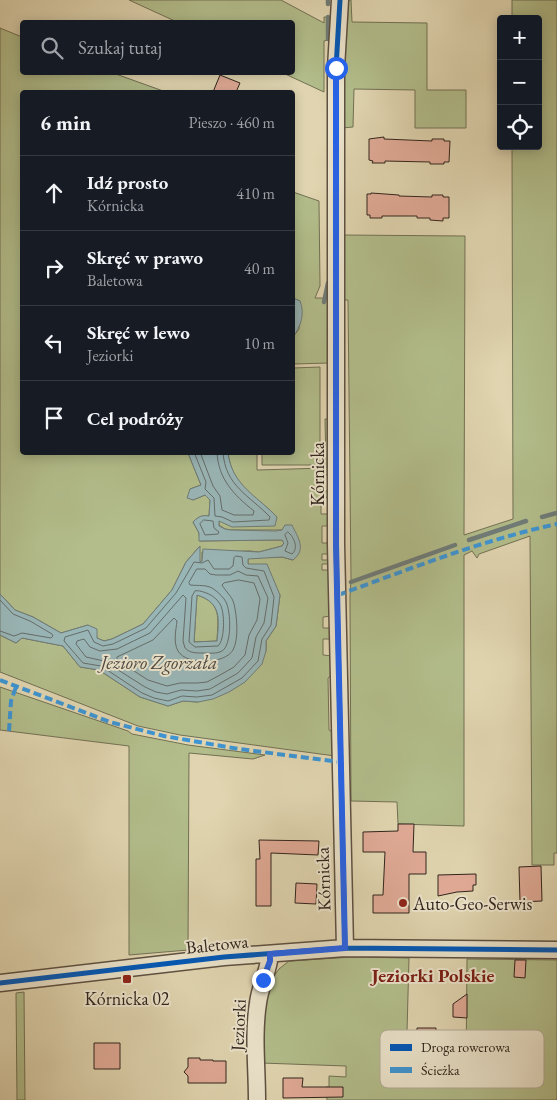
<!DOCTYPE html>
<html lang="pl">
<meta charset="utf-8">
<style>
:root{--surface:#171b24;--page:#20242c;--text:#f1f3f6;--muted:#9ea1a6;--line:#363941}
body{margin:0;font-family:"EB Garamond",serif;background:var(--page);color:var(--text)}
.controls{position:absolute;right:15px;top:15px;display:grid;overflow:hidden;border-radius:5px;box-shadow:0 2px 12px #0003}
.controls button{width:45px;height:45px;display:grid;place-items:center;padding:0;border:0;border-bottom:1px solid var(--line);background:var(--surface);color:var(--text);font:25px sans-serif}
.stop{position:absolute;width:15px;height:15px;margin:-11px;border:4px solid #2563eb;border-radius:50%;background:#fff}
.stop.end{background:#2563eb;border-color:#fff;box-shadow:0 1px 5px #0008}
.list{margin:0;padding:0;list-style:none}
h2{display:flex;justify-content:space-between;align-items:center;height:65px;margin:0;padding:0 20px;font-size:21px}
h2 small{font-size:16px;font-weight:400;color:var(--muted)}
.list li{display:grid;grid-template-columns:32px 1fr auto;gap:15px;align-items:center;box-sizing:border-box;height:75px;padding:0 20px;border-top:1px solid var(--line)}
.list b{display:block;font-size:19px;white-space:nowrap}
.list p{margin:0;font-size:16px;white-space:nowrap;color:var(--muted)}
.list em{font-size:16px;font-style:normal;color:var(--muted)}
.icon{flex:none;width:28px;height:28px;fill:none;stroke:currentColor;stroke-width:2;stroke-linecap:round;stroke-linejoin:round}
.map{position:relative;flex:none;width:557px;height:1100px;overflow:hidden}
.search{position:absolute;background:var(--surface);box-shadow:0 2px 12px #0003;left:20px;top:20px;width:275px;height:55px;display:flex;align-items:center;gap:12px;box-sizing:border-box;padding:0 18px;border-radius:5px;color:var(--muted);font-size:19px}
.panel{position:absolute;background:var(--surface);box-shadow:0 2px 12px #0003;left:20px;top:90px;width:275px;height:365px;border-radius:5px}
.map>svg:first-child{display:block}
.green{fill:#b2bd8b;stroke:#727054}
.water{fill:#99b6b7;stroke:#6f7c79;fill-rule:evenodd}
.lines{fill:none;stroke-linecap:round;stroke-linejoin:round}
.shore{stroke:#656d6a;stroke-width:1}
.stream{stroke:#6f7c79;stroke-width:4.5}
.building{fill:#e0aa96;stroke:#31241c}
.minor-casing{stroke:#5d5041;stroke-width:19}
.minor{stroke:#ebe4cc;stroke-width:16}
.quiet{stroke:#3d95d4;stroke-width:4;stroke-dasharray:8 4;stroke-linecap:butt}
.cycleway-casing{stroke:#ebe4cc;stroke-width:8}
.cycleway{stroke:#0057b8;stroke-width:5}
.route{stroke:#2563eb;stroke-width:6}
.poi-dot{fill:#8f2418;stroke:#ebe4cc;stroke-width:2}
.labels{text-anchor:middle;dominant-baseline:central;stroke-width:4;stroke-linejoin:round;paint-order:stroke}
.street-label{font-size:18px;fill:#31241c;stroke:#ebe4cc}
.poi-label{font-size:18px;fill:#31241c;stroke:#ebe4cc;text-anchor:start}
.water-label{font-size:19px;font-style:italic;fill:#4b4843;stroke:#ebe4cc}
.neighbourhood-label{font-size:19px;font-weight:bold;fill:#7a1f14;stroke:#ebe4cc}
.key{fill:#ebe4cc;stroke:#b3aa97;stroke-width:1}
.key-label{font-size:14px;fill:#31241c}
</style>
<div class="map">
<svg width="557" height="1100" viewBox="0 0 557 1100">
<rect width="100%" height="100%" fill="#e0d5b0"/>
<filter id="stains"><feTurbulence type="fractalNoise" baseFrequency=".004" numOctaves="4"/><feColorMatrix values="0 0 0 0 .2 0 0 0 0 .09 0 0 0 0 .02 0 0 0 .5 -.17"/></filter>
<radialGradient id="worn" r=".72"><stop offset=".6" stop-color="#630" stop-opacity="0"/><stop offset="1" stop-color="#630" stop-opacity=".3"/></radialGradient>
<path class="green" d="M129,0H281L324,23V17H331V39L324,41V92L283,73L292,72V22H177Z
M344,0H351L352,22L427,23V90H466V128H415V90L354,89L353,127L342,128Z
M512,0H557V853H554V865H532L530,536L479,554L477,558L472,551L464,555V826L398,824L397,802L351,801L350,597L351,579L348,300H342L343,235L465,236L464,535L513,519L512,146H538V19H512Z
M0,28L22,37V72L113,73L166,92H22V452L188,453L201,485L190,489L193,500L205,495L210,500L209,516C202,515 199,517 193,522L199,533L200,541L275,540H282L284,543L282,546L259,552L250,551L202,552V561L199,562V547L186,562L172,590L143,624L112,639L104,641L97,638L96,633L88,625L61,633L33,617L15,610L0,594Z
M293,192L319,201L320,286L315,298H329L330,363L293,364V337L299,329L300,301L293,298Z
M320,367V465H262V453L292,452L293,368Z
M325,419H330L329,475H321V491H329L330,497L321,498V514H330V526H322V543H330V554H322V560H330V564H322V570H330L333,616L323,617V628H330V639H323V655L333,656V674L328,678L329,730L335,733V756L180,735L138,726L0,672V635L16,643L22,638L63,646L80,667L99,670L140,697L168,706L183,701L198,702L266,651V641L276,626L280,595L277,590L248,564V558L282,557L293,560L282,530H231L225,529L219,525V521L270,510C248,492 232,482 228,453H257V470L326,468Z
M197,595C222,603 218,618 217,641L194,642Z
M0,687L128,731L132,734L188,745L265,755L253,759L189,753L188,950L129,955V746L0,730Z
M352,957L409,958L406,1069H466L467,959L557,960V1100H327L326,1087H329V1076L346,1077V1066L261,1063L265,989L279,969L289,961Z
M24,992L25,1100H17L16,993Z"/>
<path class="water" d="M293,298L300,301C305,314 301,326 293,337Z
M188,453H228C232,485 256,495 277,517L275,526L232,527L219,521V526L225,529L231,530L276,531L282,530L285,525H292C298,538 307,549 293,560L282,557L248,559V564H267L280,595L276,626L266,641V651L262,664L245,682L229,692L213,699L198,702L183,701L168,706L140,697L99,670L80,667L63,646L22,638L16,643L0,635V594L15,610L33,617L61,633L88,625L97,629V638L104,641L112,639L143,624L172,590L186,562L200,546V562L202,561L203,549L259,552L282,546L284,543L282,540H275L199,541V533L193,522C199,516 202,515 209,516L210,500L205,495L193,500L187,498L190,489L201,485ZM197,595C222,603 219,619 217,641L194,642Z"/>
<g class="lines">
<path class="shore" d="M194,452L206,482L205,489L214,498L215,516L222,517L233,522L269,520L270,517C249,495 225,486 223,452
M200,452L213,486L220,496L222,510L234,515H253L254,511C234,495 218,479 217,452
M204,520L213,521L214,528L219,532L218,534L205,535L200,524Z
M288,532C294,537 299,548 292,554L285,551L288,543L285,535Z
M236,556L242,557L243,565L246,568L264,571L274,597L271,625L262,639L258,661L242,678L212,695L197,697L182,696L168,701L154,698L142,693L101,666L83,663L64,641L65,637L88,630L94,642L103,646L113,644L146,628L176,593L194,562L202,563L208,560L214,569H229L233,566L234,558Z
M197,569H205L210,574L216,575H230L238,571L246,575L258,576L268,598L264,623L256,637L252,658L238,673L210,689L197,691L181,690L167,694L156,692L145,687L104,661L86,657L76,644L77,641L84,639L90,647L100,651L117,649L150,633L183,595L186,598L183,641L185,648C190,653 195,653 203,653C209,653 217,654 222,651C232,645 231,612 226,602C224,598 219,593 215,590C208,584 198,586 190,585L189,583Z
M239,580L254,583L260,599L257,620L249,635L245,655L234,667L220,675L207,682L197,683H180L167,686L148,680L117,660V657L153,640L174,618L177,621C176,630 173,642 178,651C187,666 225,664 233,650C239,639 237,616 234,604C232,596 226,592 222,585L224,583Z
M200,591C208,593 215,596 220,604C225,612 225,640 218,646L195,647L189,642L192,596L195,591Z
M0,600L13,614L30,621L52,634L53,636L51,638L22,633L14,636L0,631"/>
<path class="stream" d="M328,4V0
M328,17V39
M324,302L328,283
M542,517L557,513
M469,540L526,521
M351,582L455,545"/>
</g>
<path class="building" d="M220,75L240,83L236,92H213Z
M384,137V139L432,141V139H444V141H450L449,162H444V164H430V162L385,161V163H372L373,161L369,160V139Z
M371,193L399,195V196L432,197V195H443V197H449V218H443V221L430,220V218H417V216H382V218H370V215H367V194H371Z
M398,824H414L413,852H426V874H409V913H373V895H383L385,852H363V832L398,831Z
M259,840L319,841L318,855L271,853V906H256V859H260Z
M541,866L542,901L520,902L519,867Z
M476,874V885H473V891L457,892L438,896V875Z
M296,883L317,884L316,904L295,903Z
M515,960H526L525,978L514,977Z
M467,994V1018L453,1017V1004Z
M417,1028H436V1054H452V1070L406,1069L407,1057H416Z
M94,1043H120V1069H94Z
M188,1058H200V1060H213V1061H226V1083H188V1076L184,1072L188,1067Z
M283,1078H303L302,1087H343V1097L283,1098Z"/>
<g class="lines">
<g class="minor-casing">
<path id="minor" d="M340,0L336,68V544L345,948
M0,983L224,957L345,948L557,950
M257,1100C257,1067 253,1035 258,1003C260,986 269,970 270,954"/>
</g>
<use href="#minor" class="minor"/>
<path class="quiet" d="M338,595C410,569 482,540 557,524
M0,680L110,722L164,736L239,749L340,762
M9,731L11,701L16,687"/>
<g class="cycleway-casing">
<path id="cycleway" d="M340,0L336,68V544L345,948
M0,983L224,957L345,948L557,950"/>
</g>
<use href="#cycleway" class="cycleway"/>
</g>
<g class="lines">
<path class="route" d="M263,980L270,961V954L345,948L336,544V68"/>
</g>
<g class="poi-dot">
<circle cx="403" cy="903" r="5"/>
<rect x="122" y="974" width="10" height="10" rx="2.5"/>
</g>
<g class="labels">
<g class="street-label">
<text transform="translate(317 474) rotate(-90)">Kórnicka</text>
<text transform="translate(323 879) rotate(-92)">Kórnicka</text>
<text transform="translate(217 944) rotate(-6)">Baletowa</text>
<text transform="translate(238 1025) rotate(-87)">Jeziorki</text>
</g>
<g class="poi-label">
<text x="413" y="903">Auto-Geo-Serwis</text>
<text x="127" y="998" text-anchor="middle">Kórnicka 02</text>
</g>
<g class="water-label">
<text x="159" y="662">Jezioro Zgorzała</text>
</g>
<g class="neighbourhood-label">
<text x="433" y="975">Jeziorki Polskie</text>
</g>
</g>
<rect x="380" y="1030" width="164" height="58" rx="8" class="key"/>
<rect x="390" y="1044" width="22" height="7" fill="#0057b8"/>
<rect x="390" y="1067" width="22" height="6" fill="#3d95d4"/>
<g class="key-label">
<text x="421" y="1052">Droga rowerowa</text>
<text x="421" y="1075">Ścieżka</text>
</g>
<rect width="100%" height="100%" filter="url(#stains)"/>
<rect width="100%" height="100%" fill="url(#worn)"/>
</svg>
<div class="controls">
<button>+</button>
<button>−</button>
<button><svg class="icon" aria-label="locate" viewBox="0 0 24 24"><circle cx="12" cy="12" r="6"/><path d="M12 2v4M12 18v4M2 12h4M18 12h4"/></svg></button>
</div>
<div class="stop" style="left:336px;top:68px"></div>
<div class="stop end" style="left:263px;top:980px"></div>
<div class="search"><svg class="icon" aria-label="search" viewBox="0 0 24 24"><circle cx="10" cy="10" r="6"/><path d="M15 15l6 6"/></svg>Szukaj tutaj</div>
<section class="panel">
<h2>6 min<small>Pieszo · 460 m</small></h2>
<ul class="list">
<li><svg class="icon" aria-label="ahead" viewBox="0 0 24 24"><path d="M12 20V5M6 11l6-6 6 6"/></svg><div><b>Idź prosto</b><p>Kórnicka</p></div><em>410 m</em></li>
<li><svg class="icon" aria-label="right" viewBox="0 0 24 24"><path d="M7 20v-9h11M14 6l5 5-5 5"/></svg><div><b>Skręć w prawo</b><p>Baletowa</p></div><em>40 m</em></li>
<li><svg class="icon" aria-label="left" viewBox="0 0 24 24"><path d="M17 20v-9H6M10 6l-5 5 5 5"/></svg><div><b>Skręć w lewo</b><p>Jeziorki</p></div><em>10 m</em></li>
<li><svg class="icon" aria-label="arrive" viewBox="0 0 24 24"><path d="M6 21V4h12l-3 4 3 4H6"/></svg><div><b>Cel podróży</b></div></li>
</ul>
</section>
</div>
